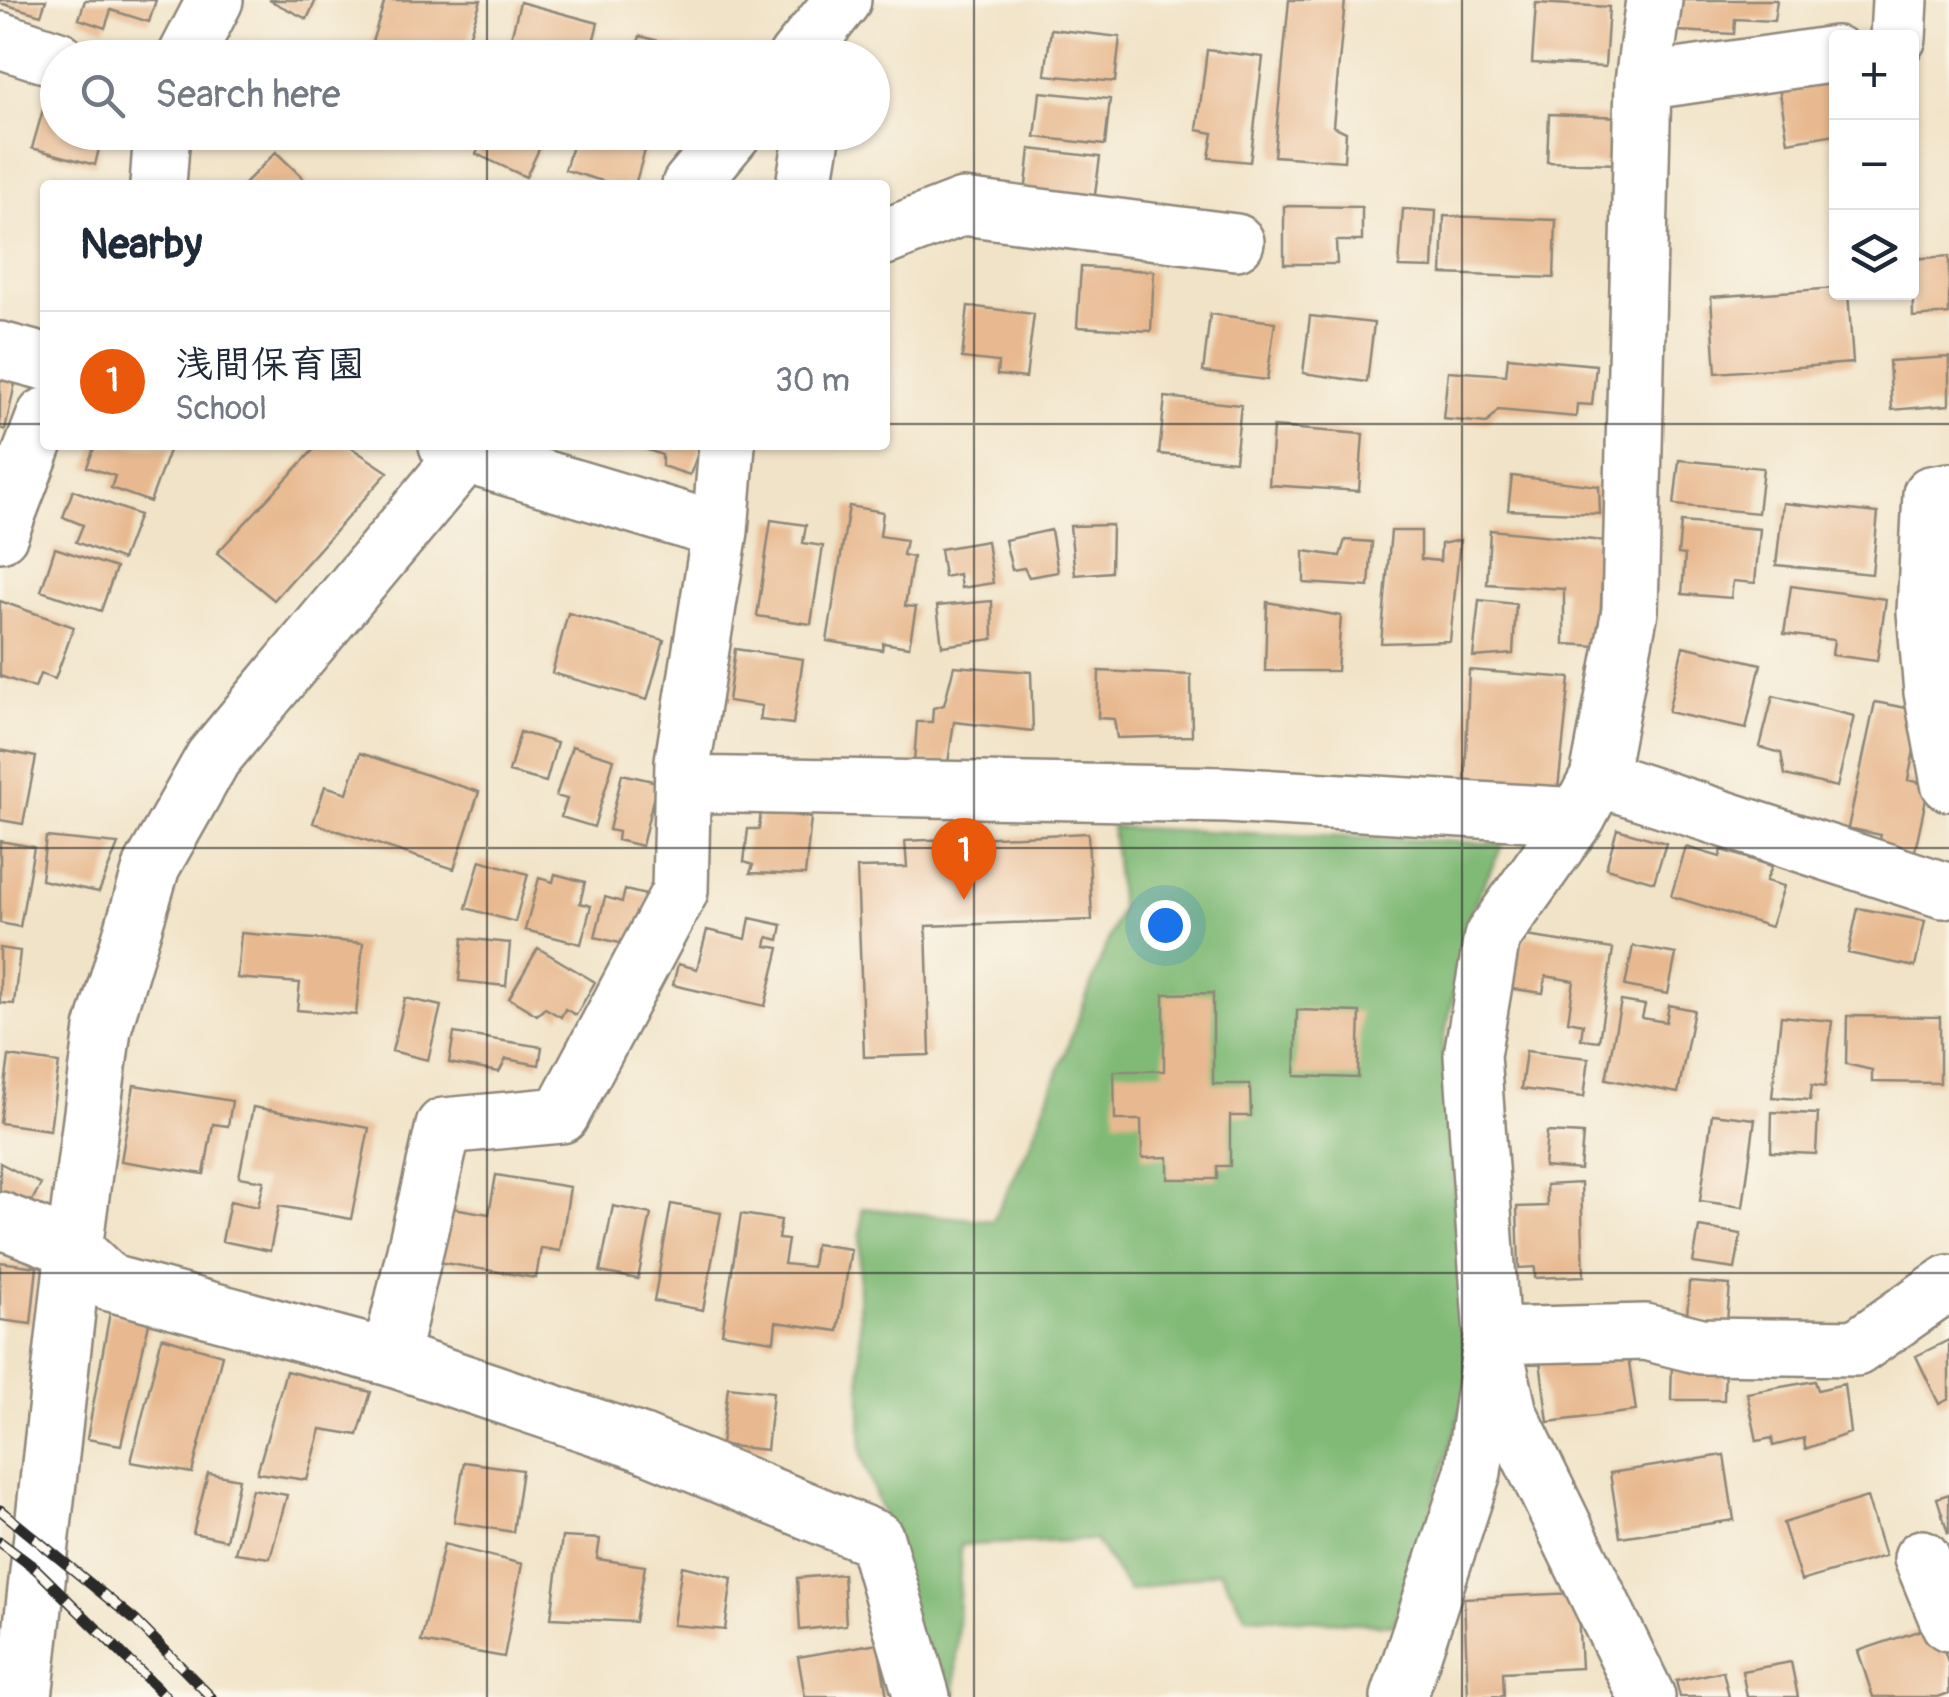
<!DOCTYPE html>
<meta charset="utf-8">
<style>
:root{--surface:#fff;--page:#f6f6f7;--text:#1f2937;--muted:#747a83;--line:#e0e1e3;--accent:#ea580c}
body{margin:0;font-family:Pangolin,"Klee One",sans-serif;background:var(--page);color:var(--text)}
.controls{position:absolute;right:30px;top:30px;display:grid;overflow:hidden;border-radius:10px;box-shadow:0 2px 8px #0004}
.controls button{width:90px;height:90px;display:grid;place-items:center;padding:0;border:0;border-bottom:2px solid var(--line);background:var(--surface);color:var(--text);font:50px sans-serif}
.you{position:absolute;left:1165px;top:925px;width:35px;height:35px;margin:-25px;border:8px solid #fff;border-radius:50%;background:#1a73e8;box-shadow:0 0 0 15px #1a73e833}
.badge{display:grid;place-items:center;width:65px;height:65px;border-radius:50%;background:var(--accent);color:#fff;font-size:32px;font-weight:700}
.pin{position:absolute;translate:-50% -82px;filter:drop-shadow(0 2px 5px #0008)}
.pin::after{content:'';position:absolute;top:52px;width:35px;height:30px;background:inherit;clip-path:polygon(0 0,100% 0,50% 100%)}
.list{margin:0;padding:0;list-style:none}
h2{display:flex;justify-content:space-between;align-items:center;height:130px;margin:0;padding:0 40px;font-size:42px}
h2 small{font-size:32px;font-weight:400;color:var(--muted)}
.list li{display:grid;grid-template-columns:65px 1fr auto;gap:30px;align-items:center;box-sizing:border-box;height:140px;padding:0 40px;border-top:2px solid var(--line)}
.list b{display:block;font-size:38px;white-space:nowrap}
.list p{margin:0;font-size:32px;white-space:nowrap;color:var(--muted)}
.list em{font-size:32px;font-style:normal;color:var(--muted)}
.icon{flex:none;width:55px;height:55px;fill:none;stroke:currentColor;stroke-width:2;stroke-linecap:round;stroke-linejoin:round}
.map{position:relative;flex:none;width:1949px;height:1697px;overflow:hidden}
.search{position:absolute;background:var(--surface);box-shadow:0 2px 8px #0004;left:40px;top:40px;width:850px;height:110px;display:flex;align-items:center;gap:25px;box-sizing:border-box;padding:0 35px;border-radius:55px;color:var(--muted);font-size:38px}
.panel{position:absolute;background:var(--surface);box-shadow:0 2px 8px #0004;left:40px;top:180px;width:850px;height:270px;border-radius:10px}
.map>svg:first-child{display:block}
.forest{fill:#81ba77;stroke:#567251;stroke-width:2.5}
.building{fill:#e8b990}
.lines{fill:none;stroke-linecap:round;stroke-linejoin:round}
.minor-casing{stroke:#8e8779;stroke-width:60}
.minor{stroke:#fff;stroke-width:55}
.rail-casing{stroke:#2b2b2b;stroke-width:11}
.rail{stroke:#fbf7ec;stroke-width:8;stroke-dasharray:22;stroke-linecap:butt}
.grid{fill:none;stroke:#2b2b2b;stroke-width:2.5;stroke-opacity:0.55}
</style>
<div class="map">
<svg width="1949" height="1697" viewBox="0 0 1949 1697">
<rect width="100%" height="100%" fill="#fbf7ec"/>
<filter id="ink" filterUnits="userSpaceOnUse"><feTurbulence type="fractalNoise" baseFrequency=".01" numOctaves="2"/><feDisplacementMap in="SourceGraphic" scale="20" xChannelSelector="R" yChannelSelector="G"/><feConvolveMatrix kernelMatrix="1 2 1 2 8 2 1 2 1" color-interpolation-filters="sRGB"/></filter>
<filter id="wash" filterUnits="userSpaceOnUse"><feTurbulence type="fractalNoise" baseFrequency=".0048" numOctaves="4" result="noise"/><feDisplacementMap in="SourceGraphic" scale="40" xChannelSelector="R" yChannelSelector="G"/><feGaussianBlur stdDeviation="2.25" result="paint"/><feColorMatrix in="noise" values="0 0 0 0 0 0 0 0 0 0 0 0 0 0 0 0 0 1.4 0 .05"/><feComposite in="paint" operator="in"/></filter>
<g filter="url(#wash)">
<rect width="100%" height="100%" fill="#f1e3c7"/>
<path class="forest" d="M1112,827L1503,844L1472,909L1443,1045L1470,1384L1394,1625L1246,1616L1220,1571L1129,1591L1095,1540L961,1545L955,1697H925L890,1535L862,1457L859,1284L862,1208L993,1221L1032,1140L1120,909Z"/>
<g id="blocks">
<path class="building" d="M0,0H46L41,15L0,3Z
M85,0H156L149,22L111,10L105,28L79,19Z
M269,0H316L307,19Z
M385,0H481L462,58H367Z
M1289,0H1345L1333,126L1346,132L1344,161L1274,156Z
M1678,0H1777L1774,21L1735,19L1734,34L1677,31Z
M520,2L598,23L589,58H506Z
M1536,3L1609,7L1605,67L1532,63Z
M1051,29L1120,37L1115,82L1045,75Z
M640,36L714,56V58H633Z
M1207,50L1263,57L1250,162L1209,158L1213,133L1197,130Z
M1836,71V134L1788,142L1778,81Z
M49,89L58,91V132H103L95,165L32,148Z
M1040,92L1110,99L1105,145L1035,137Z
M1549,114L1622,117L1621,164L1547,162Z
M486,132H547L526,177L476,154Z
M576,132H610L647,143L635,185H616L565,170Z
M1030,149L1100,157L1094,202L1025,194Z
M276,152L307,182L305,185H243Z
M1284,206L1362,207V241H1336L1337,264H1284Z
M1403,209L1436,211L1433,268L1399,267Z
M1444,216L1556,220L1554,278L1442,274Z
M1949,256V314L1913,317L1912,259Z
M1081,267L1154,271L1151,331L1077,327Z
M1836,288V292H1848L1853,363L1716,373L1711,297Z
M968,306L1034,314L1026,378L997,375L998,362L962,358Z
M1210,314L1275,322L1267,380L1203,372Z
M1310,316L1374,323L1367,382L1303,373Z
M1508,357L1596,365L1592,405L1577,404L1576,417L1498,410L1487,423L1443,419L1448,371L1506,375Z
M1949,357V405L1892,410L1889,361Z
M0,375L16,379L5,430L0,428Z
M1165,397L1241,405L1235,461L1159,454Z
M1273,427L1363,434L1359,491L1269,485Z
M95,445L170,448L150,502L111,488L115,476L87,467Z
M318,445H347L388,472L274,600L217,553Z
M635,445H701L690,475L662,466V455Z
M1679,460L1763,468L1758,513L1674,505Z
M1512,476L1599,486L1600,514L1508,510Z
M73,490L139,515L122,560L76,542L83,525L63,517Z
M1783,503L1878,513L1872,574L1776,565Z
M849,506L883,512L880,536L906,540L903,555L913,557L905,606L916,607L909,647L883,643L882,650L827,641Z
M771,520L806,525L803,543L823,546L811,624L757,616Z
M1681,522L1760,529L1755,583L1733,581L1731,598L1682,594L1685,555L1678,554Z
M1112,525L1111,572L1075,575L1070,526Z
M1051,530L1058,572L1029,577L1024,568L1012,570L1005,540Z
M1490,530L1604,541L1599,646L1564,644V589L1487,584Z
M1391,531H1421V559L1440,561L1441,544L1460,540L1450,641L1381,643Z
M1345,540L1372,542L1369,587L1304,583V551L1340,556Z
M987,541L993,583L961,588L959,574L944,577L940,549Z
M55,548L116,568L101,611L41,591Z
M1791,586L1886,599L1877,661L1832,655L1834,640L1784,634Z
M1479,600L1516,604L1513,654L1473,657Z
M0,601L74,627L55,679L40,674L35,688L0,676Z
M992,601L993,639L942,646L937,606Z
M1267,602L1341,616L1337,671H1265Z
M568,613L664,640L647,700L552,673Z
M1683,646L1761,664L1746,729L1668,712Z
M735,649L803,659L793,724L760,720L762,706L728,701Z
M954,666L1031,672L1033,731L954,722L948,763L914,762L917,722H932L933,708L944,705Z
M1469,670L1570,678L1558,789L1465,784Z
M1099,671L1191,675L1192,736L1117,738L1114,719L1098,718Z
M1773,696L1854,716L1837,787L1785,775L1781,753L1760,747Z
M1875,702L1922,711L1908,780L1929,785L1914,855L1878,848L1881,835L1848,828Z
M520,732L557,743L546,782L509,772Z
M572,746L614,759L594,827L561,817L567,799L556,796Z
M0,750L36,757L23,824L0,820Z
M360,753L479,792L454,869L313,823L325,786L347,793Z
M622,774L657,782L642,846L617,840L618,832L609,830Z
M761,810L811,818L805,875L750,873L753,865L744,862L748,829H759Z
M1617,829L1666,843L1654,882L1606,868Z
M1088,833L1092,920L926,926L930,1055L864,1057L857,868L907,867L905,841Z
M46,837L118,844L99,892L41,880Z
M0,841L34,847L20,927L0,923Z
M1686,847L1720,857L1722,850L1772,866L1766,881L1784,886L1771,927L1671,896Z
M480,860L528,874L515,922L466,908Z
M555,874L585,882L580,903L591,906L581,944L525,930L539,878L553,882Z
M625,890L650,896L636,947L595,937L605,897L622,902Z
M1858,908L1925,921L1915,967L1848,953Z
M750,918L782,925L779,940L768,937L766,946L779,948L765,1006L673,985L678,964L697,969L707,930L746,939Z
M241,933L363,943L356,1015L297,1010L300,983L237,978Z
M1526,936L1613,949L1599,1041L1581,1039L1583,1024L1568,1021L1574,981L1546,976L1543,993L1499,987Z
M463,938L510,943L506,986L459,981Z
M1633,946L1676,954L1668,994L1625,986Z
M0,948L20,951L14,1004L0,1003Z
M538,948L595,982L576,1015L565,1009L561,1017L545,1008L537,1015L509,998Z
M1213,993V1084H1250L1251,1116H1230V1166H1217V1179H1168V1157L1142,1158L1141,1120H1115L1114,1071H1164V994Z
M405,998L441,1006L428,1060L392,1051Z
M1621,1001L1645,1005L1642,1018L1666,1022L1669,1005L1694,1010L1678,1093L1606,1079Z
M1297,1010L1360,1012L1358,1078L1295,1076Z
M1781,1016L1832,1021L1825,1087L1812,1085L1810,1100L1772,1097Z
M1847,1016L1940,1017V1083L1872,1082V1070L1846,1064Z
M454,1033L542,1047L539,1065L506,1059L499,1072L449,1063Z
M1526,1051L1589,1058L1584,1097L1521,1089Z
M9,1056L59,1063L50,1130L0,1123Z
M134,1085L232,1101L228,1126L213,1124L204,1174L121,1161Z
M253,1107L369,1128L351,1219L279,1206L270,1251L222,1241L230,1201L258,1207L264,1181L239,1177Z
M1772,1112L1818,1114L1816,1154L1771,1152Z
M1712,1114L1755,1119L1743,1207L1700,1201Z
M1547,1132L1583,1134L1580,1170L1544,1167Z
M0,1163L41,1184L22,1219L0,1207Z
M496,1175L570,1187L560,1251L541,1248L536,1278L438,1262L447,1207L489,1214Z
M1581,1183L1584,1276L1535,1278V1267L1519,1268L1517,1207L1547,1206L1546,1185Z
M671,1204L721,1213L703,1310L654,1301Z
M613,1206L651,1214L638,1279L600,1272Z
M741,1214L781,1220L778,1239L788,1240L784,1264L812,1267L815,1244L851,1249L838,1331L776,1322L774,1341L722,1333Z
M1699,1227L1741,1234L1735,1269L1693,1263Z
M0,1262L37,1267L31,1324L0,1320Z
M1689,1282L1730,1285L1727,1321L1687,1318Z
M110,1312L149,1323L121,1445L87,1439Z
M162,1337L222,1355L192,1473L131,1462Z
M1949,1340V1399L1939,1404L1916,1356Z
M1627,1349L1636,1411L1548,1422L1540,1361Z
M1672,1360L1725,1361L1724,1400H1671Z
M286,1371L371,1392L358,1435L321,1429L307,1480L257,1473Z
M1815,1381L1818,1390L1844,1384L1850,1433L1805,1449L1804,1438L1773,1446L1772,1438L1757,1441L1747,1393Z
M728,1387L773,1392L767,1450L721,1445Z
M1724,1455L1734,1520L1620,1537L1610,1473Z
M464,1462L522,1470L513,1532L454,1522Z
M208,1473L239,1479L226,1540L193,1533Z
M252,1489L287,1495L270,1558L235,1553Z
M1949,1494V1533H1948L1937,1498Z
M1867,1497L1885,1556L1801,1581L1783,1523Z
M562,1537L600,1539L597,1559L645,1566L635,1622L551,1618Z
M444,1544L522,1564L504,1657L421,1642Z
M682,1566L732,1578L725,1630L673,1625Z
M843,1574L846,1625L800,1630L797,1578Z
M1577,1593L1581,1668L1503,1672L1504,1696L1468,1697L1464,1598Z
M1936,1625L1949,1665V1693L1938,1697H1873L1858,1651Z
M878,1643L887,1697H805L798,1657Z
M1791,1662L1798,1697H1747L1742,1671Z
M1723,1671L1729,1697H1680L1676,1681Z"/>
</g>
</g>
<g filter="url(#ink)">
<use href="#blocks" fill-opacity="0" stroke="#8e8779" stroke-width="2.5"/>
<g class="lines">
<g class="minor-casing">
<path id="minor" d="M1898,38L1900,0
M0,40L58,59
M185,58L215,0
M796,58L843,0
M1643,82L1836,54
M158,185L162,132
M690,185L734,132
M804,185L813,132
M885,237L963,207L1236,242
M0,350L45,362
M447,445L465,455L720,531
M1949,491L1931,494L1925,612L1932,692L1949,783
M0,534L45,416
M1598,778L1943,890
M683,784L1226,795L1578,816
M0,1220L74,1249L110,1283L390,1358L640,1442L876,1539L922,1697
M390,1358L444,1126L561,1115L680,891L683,761L720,531L727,445
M1922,1558L1949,1623
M24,1697L74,1249L103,1029L152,866L213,758L473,445
M1399,1697L1473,1472L1492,1336L1472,1055L1492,937L1578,816L1598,778L1630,611L1643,82L1654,0
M1647,1697L1509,1413L1492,1336L1645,1332L1701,1346L1856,1348L1949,1283"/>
</g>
<use href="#minor" class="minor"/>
<g class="rail-casing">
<path id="rail" d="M0,1510L136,1621L211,1697
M0,1542L36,1569L166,1697"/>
</g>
<use href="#rail" class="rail"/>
</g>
</g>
<path class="grid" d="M487,0V58M974,0V1697M1462,0V1697M487,132V185M0,424H45M885,424H1949M487,445V1697M0,848H1949M0,1273H1949"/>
</svg>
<div class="controls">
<button>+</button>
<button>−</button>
<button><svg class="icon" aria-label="layers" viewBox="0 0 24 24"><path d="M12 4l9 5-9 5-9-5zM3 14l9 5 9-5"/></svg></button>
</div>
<div class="you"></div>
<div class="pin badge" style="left:964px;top:900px">1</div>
<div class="search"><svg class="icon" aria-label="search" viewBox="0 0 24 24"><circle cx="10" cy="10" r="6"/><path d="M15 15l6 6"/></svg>Search here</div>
<section class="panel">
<h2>Nearby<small></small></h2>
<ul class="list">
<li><span class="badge">1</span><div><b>浅間保育園</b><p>School</p></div><em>30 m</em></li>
</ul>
</section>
</div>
